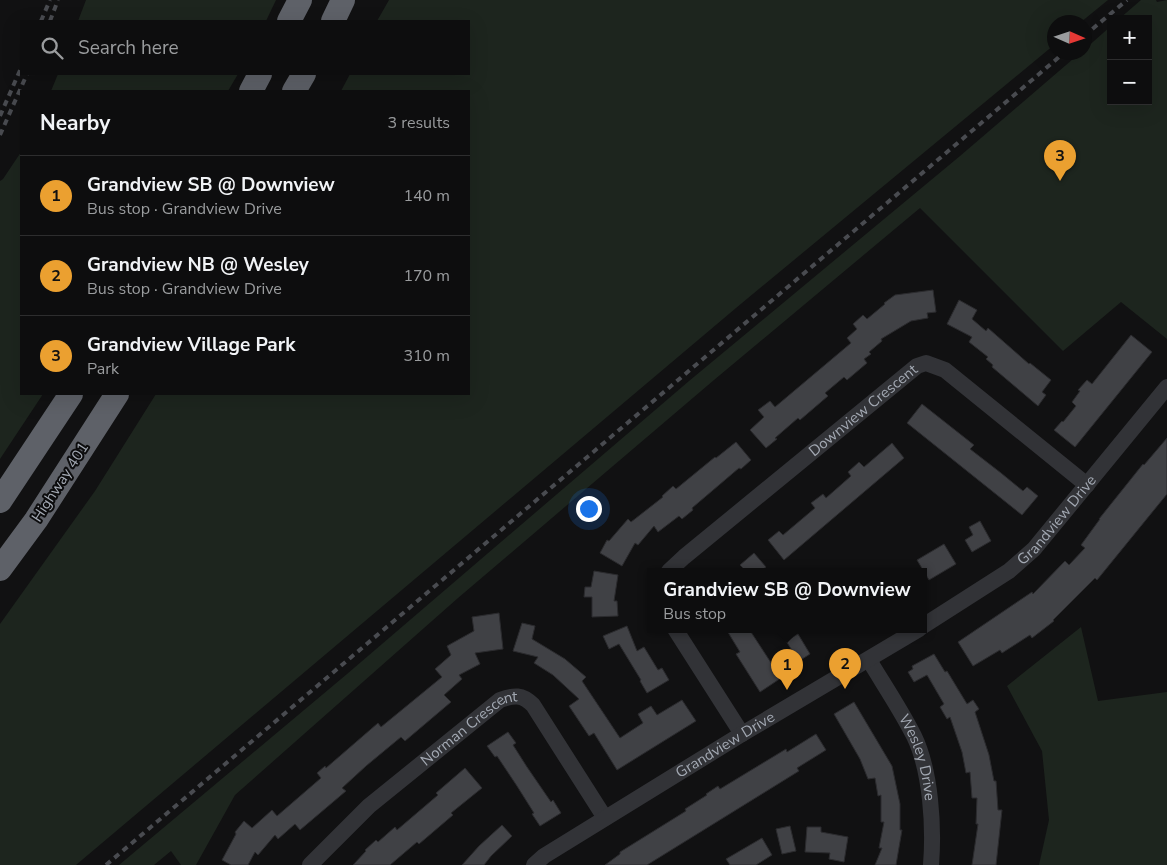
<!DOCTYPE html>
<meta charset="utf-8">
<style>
:root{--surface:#0d0d0e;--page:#161617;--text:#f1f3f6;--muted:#9a9c9e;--line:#2d2d2e;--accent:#eba030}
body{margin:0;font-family:"Nunito Sans",sans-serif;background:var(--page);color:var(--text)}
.controls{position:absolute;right:15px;top:15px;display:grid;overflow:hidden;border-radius:0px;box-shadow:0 5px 20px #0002}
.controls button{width:45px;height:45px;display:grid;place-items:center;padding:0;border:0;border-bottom:1px solid var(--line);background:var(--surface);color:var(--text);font:25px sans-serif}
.compass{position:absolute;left:1047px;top:15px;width:45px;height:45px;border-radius:50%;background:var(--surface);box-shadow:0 5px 20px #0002;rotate:93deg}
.you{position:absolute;left:588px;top:508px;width:18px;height:18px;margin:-12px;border:4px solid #fff;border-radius:50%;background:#1a73e8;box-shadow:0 0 0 8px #1a73e833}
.badge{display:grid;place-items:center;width:32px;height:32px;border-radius:50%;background:var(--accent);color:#111;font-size:16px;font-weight:700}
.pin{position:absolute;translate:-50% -41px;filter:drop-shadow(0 1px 2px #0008)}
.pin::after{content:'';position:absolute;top:26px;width:18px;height:15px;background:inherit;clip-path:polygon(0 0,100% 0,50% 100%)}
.popup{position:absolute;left:647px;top:568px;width:280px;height:65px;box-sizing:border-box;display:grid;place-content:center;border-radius:0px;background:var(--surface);filter:drop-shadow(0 1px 4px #0005);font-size:16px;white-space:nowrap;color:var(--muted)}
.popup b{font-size:19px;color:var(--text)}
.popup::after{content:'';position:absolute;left:50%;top:100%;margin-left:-10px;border:10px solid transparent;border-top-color:var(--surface)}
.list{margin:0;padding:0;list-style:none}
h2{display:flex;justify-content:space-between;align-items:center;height:65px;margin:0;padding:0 20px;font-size:21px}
h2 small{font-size:16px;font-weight:400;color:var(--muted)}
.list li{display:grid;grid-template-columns:32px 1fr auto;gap:15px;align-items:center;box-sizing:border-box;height:80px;padding:0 20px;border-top:1px solid var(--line)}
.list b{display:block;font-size:19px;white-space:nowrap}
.list p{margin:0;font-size:16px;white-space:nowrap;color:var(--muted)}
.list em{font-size:16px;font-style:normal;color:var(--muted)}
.icon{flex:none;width:28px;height:28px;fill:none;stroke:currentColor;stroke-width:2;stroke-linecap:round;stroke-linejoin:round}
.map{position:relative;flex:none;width:1167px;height:865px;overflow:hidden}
.search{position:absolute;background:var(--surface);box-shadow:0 5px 20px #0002;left:20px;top:20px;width:450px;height:55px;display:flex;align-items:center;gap:12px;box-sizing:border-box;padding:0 18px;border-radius:0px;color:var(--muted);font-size:19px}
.panel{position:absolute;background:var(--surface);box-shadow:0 5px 20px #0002;left:20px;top:90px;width:450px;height:305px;border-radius:0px}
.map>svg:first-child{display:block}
.green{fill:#1d251e}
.building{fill:#404145;stroke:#2b2b2e}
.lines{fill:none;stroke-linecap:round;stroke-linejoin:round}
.minor{stroke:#323337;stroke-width:16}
.highway{stroke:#5e6168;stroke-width:24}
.rail{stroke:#494b50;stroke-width:4;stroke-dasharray:6 5;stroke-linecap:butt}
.labels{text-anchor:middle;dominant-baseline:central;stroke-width:4;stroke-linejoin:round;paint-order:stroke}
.street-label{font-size:15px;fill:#a3a9b3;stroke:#0c0c0d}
</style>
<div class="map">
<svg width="1167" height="865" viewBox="0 0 1167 865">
<rect width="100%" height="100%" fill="#111112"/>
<path class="green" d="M86,0H276L266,21H78Z
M389,0H1108L1081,22H1054V45L736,308L76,865H0V624L95,491L156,394H469V91H341L350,74H469V21H377Z
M1141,0H1156L1157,2L1167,0V339L1121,302L1063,351L920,208L714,380L458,598L235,795L196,865H181L171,851L154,865H119L347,674L689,381L960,156L1080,53L1084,52L1085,49L1111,26V101H1148V19H1119Z
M58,74H238L228,91H51Z
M21,152V394H43L0,459V181L3,179Z
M1081,627L1098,701L1167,692V865H1039L1049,820L1042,751L1007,686Z"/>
<path class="building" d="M933,290L936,312L927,313L928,318L911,321L881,339L882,341L869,352L871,354L864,359L867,363L847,380L844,377L825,393L828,396L800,420L798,418L775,438L777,439L766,448L750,430L764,417L758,410L770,401L775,407L851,343L847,338L857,329L853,324L863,315L867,319L885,304L884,303L895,295Z
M959,300L977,310L972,319L986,331L988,328L1029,364L1030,363L1051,380L1042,392L1046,395L1038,406L992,367L993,365L986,359L988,357L969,342L972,337L947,324Z
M1131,335L1152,352L1075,447L1054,430L1062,421L1063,422L1076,406L1072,402L1080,391L1078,390L1087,380L1092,384Z
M922,404L974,445L970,449L1001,473L1023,491L1027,487L1038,496L1022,515L907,423Z
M1167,438V494L1097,580L1095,578L1053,620L1054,621L1032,638L1030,635L1002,653L1000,650L973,666L958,642L1032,592L1033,594L1065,561L1069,565L1085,548L1081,545L1100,519H1099L1143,464L1144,465Z
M736,442L751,460L741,469L739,468L692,508L693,510L682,519L679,516L658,532L654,526L638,545L635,543L622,566L600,553L607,540L609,541L628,519L631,522L663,497L662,496L673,486L676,489L715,457L716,458Z
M892,443L904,458L784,560L768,540L779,531L783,535L815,508L811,503L823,494L826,498L851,476L848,472L859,462L864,467Z
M980,521L991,541L972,552L965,540L973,535L969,527Z
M944,544L956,564L929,580L917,560Z
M754,553L766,567L761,571H746L740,565Z
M594,571L618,575L614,601H617L618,616L592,617V597H584L585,587H591Z
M499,613L503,649L475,653L480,664L459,675L462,679L444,695L451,702L405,741L401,737L366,766L342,788L346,791L300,830L295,824L278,839L275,835L258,855L255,852L248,865H231L222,860L236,834L235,832L244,821L252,828L272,810L277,816L321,778L317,773L325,766L326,768L378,723L381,727L442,677L435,669L451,655L447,646L474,631L472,617Z
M522,623L535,626L532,639L565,659L586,677L582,681L620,738L643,723L638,714L651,706L657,715L682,700L696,721L617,770L594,733L589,736L569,706L579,699L553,675L534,663L538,657L513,651Z
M627,626L637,651L644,647L658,670L662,668L669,680L647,693L640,681L641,680L619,644L609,649L603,636Z
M726,629H749L781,678L760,692L736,654L740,652Z
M798,634L810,654L799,661L786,641Z
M934,654L945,672L947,671L967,704L973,700L979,709L975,712L989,755L994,781H996L998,810H1002L996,865H972L978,824H976L977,798H972L970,772L966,773L962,752L950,717L947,719L940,707L944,704L927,675L914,682L908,672L913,669L912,666Z
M854,702L892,766L900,804V830H902L896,865H875L882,848H879L884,822H881V795L878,796L875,778L868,779L860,759L834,714Z
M508,732L516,743L513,745L527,767L551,802L553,800L561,813L540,826L532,814L534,813L517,786L497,756L495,757L487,746Z
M816,734L826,750L797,768L799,771L647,865H605L620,854V852L686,811L685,809L707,795L706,794L718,786L720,789L786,749L787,752Z
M465,768L482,788L451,813L453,815L419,844L417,842L390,865H353L366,851L365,850L376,840L378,842L395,827L397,830L438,795L436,793Z
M502,825L512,836L491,856L484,865H462L479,846Z
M790,826L796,851L782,854L776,829Z
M807,827H821V832L848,837L844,862L829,859L830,853L805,852Z
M762,838L772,855L756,865H730L726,859Z"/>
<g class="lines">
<g class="minor">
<path id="s1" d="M669,571L684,557L917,366L926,363L945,370L1087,485"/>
<path id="s2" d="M923,626L1009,571L1034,549L1167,387"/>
<path d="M675,629L742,734"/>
<path id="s3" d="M869,660C884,685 901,710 914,736C931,771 934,827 931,865"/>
<path id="s4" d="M310,865L369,806L500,700C514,695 522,694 533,705L605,818"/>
<path id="s5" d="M534,865L544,856L742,734L919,629"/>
</g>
<path class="highway" d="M289,21L300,0
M333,21L343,0
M251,91L260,74
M294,91L304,74
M0,501L71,394
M0,569L36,520L117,394"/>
<path class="rail" d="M41,21L50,0
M50,21L58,0
M1084,36L1127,0
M0,116L21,68
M0,135L27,74
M106,865L1065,52"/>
</g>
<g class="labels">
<g class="street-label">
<text stroke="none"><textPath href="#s1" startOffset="252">Downview Crescent</textPath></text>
<text transform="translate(60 482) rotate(-57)">Highway 401</text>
<text stroke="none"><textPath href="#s2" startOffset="172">Grandview Drive</textPath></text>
<text stroke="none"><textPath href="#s4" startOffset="211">Norman Crescent</textPath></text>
<text stroke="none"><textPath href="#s5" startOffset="226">Grandview Drive</textPath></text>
<text stroke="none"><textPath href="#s3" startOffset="110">Wesley Drive</textPath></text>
</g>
</g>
</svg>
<div class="controls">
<button>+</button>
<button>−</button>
</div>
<svg class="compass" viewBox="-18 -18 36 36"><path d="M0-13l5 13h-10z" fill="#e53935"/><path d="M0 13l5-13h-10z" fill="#9a9c9e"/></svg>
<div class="you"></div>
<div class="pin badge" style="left:787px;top:690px">1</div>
<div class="popup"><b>Grandview SB @ Downview</b>Bus stop</div>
<div class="pin badge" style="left:845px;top:689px">2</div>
<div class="pin badge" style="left:1060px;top:181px">3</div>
<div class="search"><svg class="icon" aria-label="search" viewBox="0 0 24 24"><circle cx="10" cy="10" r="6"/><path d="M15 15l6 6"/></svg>Search here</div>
<section class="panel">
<h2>Nearby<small>3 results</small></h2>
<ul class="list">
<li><span class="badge">1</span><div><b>Grandview SB @ Downview</b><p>Bus stop · Grandview Drive</p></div><em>140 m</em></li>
<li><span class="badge">2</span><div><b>Grandview NB @ Wesley</b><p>Bus stop · Grandview Drive</p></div><em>170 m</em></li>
<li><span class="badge">3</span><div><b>Grandview Village Park</b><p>Park</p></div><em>310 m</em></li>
</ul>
</section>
</div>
